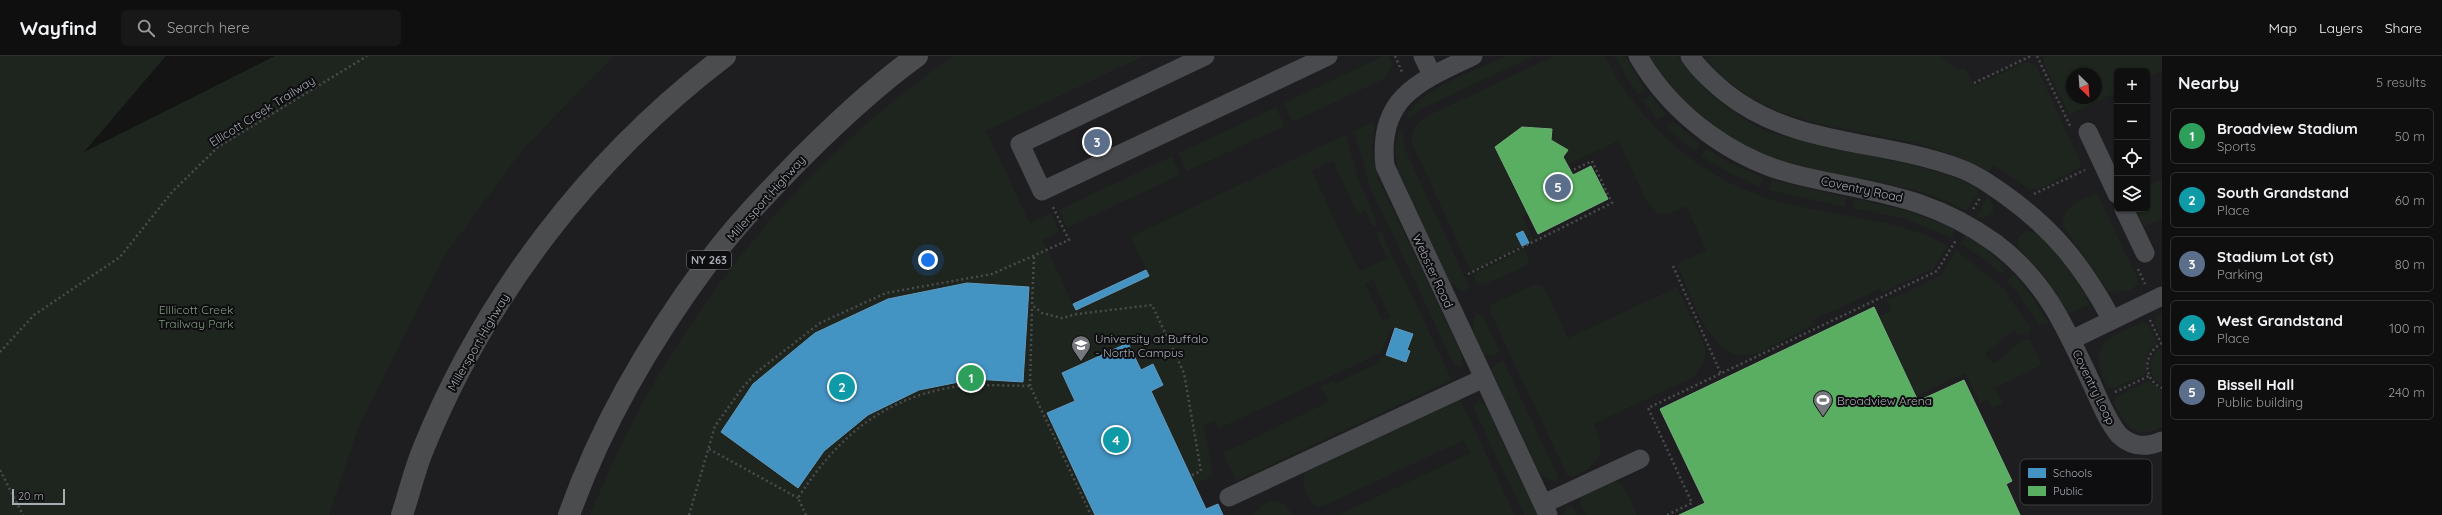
<!DOCTYPE html>
<meta charset="utf-8">
<style>
:root{--surface:#0f0f0f;--page:#181818;--text:#f1f3f6;--muted:#9b9c9e;--line:#2f2f2f;--accent:#74777b}
body{margin:0;font-family:Quicksand,sans-serif;background:var(--page);color:var(--text)}
.controls{position:absolute;right:12px;top:12px;display:grid;overflow:hidden;border-radius:6px;box-shadow:0 1px 3px #0004}
.controls button{width:36px;height:36px;display:grid;place-items:center;padding:0;border:0;border-bottom:1px solid var(--line);background:var(--surface);color:var(--text);font:20px sans-serif}
.compass{position:absolute;left:2066px;top:12px;width:36px;height:36px;border-radius:50%;background:var(--surface);box-shadow:0 1px 3px #0004;rotate:155deg}
.scale{position:absolute;left:12px;bottom:10px;width:53px;box-sizing:border-box;padding-left:4px;border:2px solid #a7acb3;border-top:0;font-size:11px;line-height:14px;white-space:nowrap;color:#a7acb3;-webkit-text-stroke:3px #0e0e10;paint-order:stroke}
.you{position:absolute;left:928px;top:204px;width:14px;height:14px;margin:-10px;border:3px solid #fff;border-radius:50%;background:#1a73e8;box-shadow:0 0 0 6px #1a73e833}
.badge{display:grid;place-items:center;width:26px;height:26px;border-radius:50%;background:var(--accent);color:#fff;font-size:13px;font-weight:700}
.pin{position:absolute;translate:-50% -50%;border:2px solid #fff;box-shadow:0 1px 4px #0006}
.list{margin:0;padding:0;list-style:none}
h2{display:flex;justify-content:space-between;align-items:center;height:52px;margin:0;padding:0 16px;font-size:17px}
h2 small{font-size:13px;font-weight:400;color:var(--muted)}
.list li{display:grid;grid-template-columns:26px 1fr auto;gap:12px;align-items:center;box-sizing:border-box;height:56px;margin:0 8px 8px;padding:0 8px;border:1px solid var(--line);border-radius:6px}
.list b{display:block;font-size:15px;white-space:nowrap}
.list p{margin:0;font-size:13px;white-space:nowrap;color:var(--muted)}
.list em{font-size:13px;font-style:normal;color:var(--muted)}
.icon{flex:none;width:22px;height:22px;fill:none;stroke:currentColor;stroke-width:2;stroke-linecap:round;stroke-linejoin:round}
.map{position:relative;flex:none;width:2162px;height:459px;overflow:hidden}
header{display:flex;align-items:center;gap:24px;box-sizing:border-box;height:56px;padding:0 20px;background:var(--surface);border-bottom:1px solid var(--line)}
header strong{font-size:19px}
nav{display:flex;gap:22px;margin-inline-start:auto;font-size:14px}
.search{width:280px;height:36px;background:var(--page);display:flex;align-items:center;gap:10px;box-sizing:border-box;padding:0 14px;border-radius:6px;color:var(--muted);font-size:15px}
main{display:flex}
aside{flex:1;background:var(--surface)}
.map>svg:first-child{display:block}
.built{fill:#1e1e20;fill-rule:evenodd}
.green{fill:#1e241e;fill-rule:evenodd}
.schools{fill:#4393c3;stroke:#619abe}
.public{fill:#5aae61;stroke:#71ad7a}
.lines{fill:none;stroke-linecap:round;stroke-linejoin:round}
.path{stroke:#4a4b4d;stroke-width:2.5;stroke-dasharray:2 3;stroke-linecap:butt}
.minor{stroke:#494a4d;stroke-width:19}
.major{stroke:#4b4c4e;stroke-width:22}
.labels{text-anchor:middle;dominant-baseline:central;stroke-width:4;stroke-linejoin:round;paint-order:stroke}
.shield{fill:#0e0e10;stroke:#797d82;stroke-width:1}
.shield-label{font-size:11px;font-weight:bold;fill:#a7acb3}
.street-label{font-size:12px;fill:#a7acb3;stroke:#0e0e10}
.park-label{font-size:12px;fill:#809c80;stroke:#0e0e10}
.poi-label{font-size:12px;fill:#a7acb3;stroke:#0e0e10;text-anchor:start}
.key{fill:#0e0e10;stroke:#3c3d41;stroke-width:1}
.key-label{font-size:11px;fill:#a7acb3}
</style>
<header>
<strong>Wayfind</strong>
<div class="search"><svg class="icon" aria-label="search" viewBox="0 0 24 24"><circle cx="10" cy="10" r="6"/><path d="M15 15l6 6"/></svg>Search here</div>
<nav><a>Map</a><a>Layers</a><a>Share</a></nav>
</header>
<main>
<div class="map">
<svg width="2162" height="459" viewBox="0 0 2162 459">
<rect width="100%" height="100%" fill="#141414"/>
<path class="built" d="M275,0H2162V459H0ZM2117,15H2147V153H2117ZM2072,18H2096V42H2072Z"/>
<path class="green" d="M0,0H166L84,96L275,0H614L523,93L446,198L360,367L329,459H0Z
M953,0H1144L986,75L1030,167L1051,157L1059,176L1043,184L1073,248L1146,214L1130,181L1346,78L1357,120L1378,169L1373,171L1365,154L1357,158L1333,105L1312,115L1359,215L1387,202L1376,178L1381,175L1452,324L1236,425L1223,397L1328,346L1321,330L1334,324L1336,327L1380,306L1378,303L1386,299L1406,306L1410,295L1407,294L1412,278L1395,272L1388,275L1389,278L1381,297L1218,373L1215,365L1204,369L1213,420L1194,429L1206,453L1218,448L1223,459H590C598,438 608,418 617,398C691,240 810,100 953,0ZM1373,224L1390,261L1383,265L1365,228Z
M1383,0H1389L1392,8L1386,22L1293,66L1284,47Z
M1506,0H1534L1421,53L1409,64L1407,59C1426,29 1475,15 1506,0Z
M1554,0H1605C1639,67 1697,120 1770,143C1789,149 1809,152 1829,156C1869,164 1912,169 1948,190L1933,213L1882,237L1880,233L1812,265L1814,269C1798,276 1765,296 1750,299C1710,307 1690,236 1677,208L1706,194L1686,150L1672,157L1658,158L1646,144L1618,85L1567,109L1563,101L1568,94L1551,84L1552,73L1522,71L1495,91L1528,158L1523,161L1534,184L1471,215L1412,88C1409,74 1418,66 1429,59Z
M1614,0H1625L1645,33L1638,39Z
M1649,0H1678C1701,33 1733,61 1770,76C1805,90 1966,112 1979,136L1966,155C1936,137 1902,131 1868,124C1844,119 1818,115 1794,109C1733,93 1683,53 1649,0Z
M1704,0H1941L1959,14L1965,12L1974,30L2027,6L2036,9L2082,110L2040,133H2030L1993,109L1989,116C1966,104 1943,94 1918,88C1840,69 1759,70 1704,0Z
M2044,0H2162V15L2147,22V15H2117V36L2069,59L2043,5ZM2072,18H2096V42H2072Z
M1650,39L1666,58L1658,64L1642,45Z
M1276,51L1285,70L1187,115L1178,97Z
M1375,65L1372,93L1379,124L1461,296L1463,311L1454,308L1370,132L1354,75Z
M1673,65L1700,88L1694,95L1666,71Z
M1404,73L1403,84L1405,93L1469,230L1466,235L1459,234L1449,225L1398,114L1395,93L1399,74Z
M1707,92L1724,104L1763,122L1760,131L1728,116L1701,100Z
M1172,100L1180,119L1067,172L1059,154Z
M2162,123V163L2144,170L2136,153H2147V130Z
M1772,124L1847,141L1845,151L1768,134Z
M2097,138L2137,221V229L2130,235L2109,236L2063,171C2061,151 2081,142 2097,138Z
M1988,140L1994,149L1993,157L1985,162L1976,161Z
M1854,143C1890,150 1922,158 1955,173L1952,182L1905,163L1853,152Z
M2025,175C2045,171 2080,229 2089,246V249L2069,258L2045,221L2020,194L2017,184Z
M1965,179L1986,193L2007,212L2001,218L1985,204L1960,187Z
M1525,193L1529,203L1526,210L1483,229L1476,226L1473,218Z
M1956,194L2003,232L2031,273L2028,279H2018L2014,274L1985,298L1994,308L2022,284H2030L2042,309L1995,332L2003,347L1992,352L1988,344L1980,347L1965,317L1916,341L1878,261L1891,254L1887,245L1941,219Z
M2014,218L2034,243L2049,268L2039,269L2024,246L2007,224Z
M1535,228L1544,231L1568,282L1677,231L1706,293L1704,304L1694,321L1594,368C1606,399 1603,406 1572,421L1567,419L1490,256V249Z
M2162,257V281L2155,266L2156,260Z
M1477,258L1483,260L1500,296L1492,300L1484,299C1478,286 1467,271 1477,258Z
M2143,266L2149,269L2157,286L2146,299V318L2114,332L2107,331C2086,286 2106,283 2143,266Z
M2162,291V329C2147,320 2147,300 2162,291Z
M1503,304L1559,421L1556,426L1545,422L1539,415L1491,314L1496,308Z
M2149,325L2162,335V371C2133,385 2125,369 2114,346L2117,340Z
M1459,341L1515,459H1338L1470,397L1464,384L1328,448L1317,451C1308,446 1299,423 1306,415Z
M1479,343L1486,350L1537,459H1524L1473,351Z
M1613,425C1627,425 1632,449 1637,459H1586L1580,447L1581,440Z
M1274,444L1285,448L1293,459H1253L1261,449Z
M1567,450H1572L1577,459H1563Z"/>
<path class="schools" d="M1523,175L1529,187L1522,190L1516,178Z
M1146,214L1149,220L1076,254L1073,248Z
M967,227L1029,231L1023,326L974,323L919,334L868,359L824,395L798,432L721,376L753,328L815,277L888,243Z
M1395,272L1413,278L1407,294L1410,295L1406,306L1386,299Z
M1128,287L1141,314L1153,308L1163,329L1151,335L1206,453L1218,448L1223,459H1095L1047,357L1075,345L1062,317Z"/>
<path class="public" d="M1522,71L1552,73L1551,84L1568,94L1563,101L1573,119L1591,110L1608,143L1538,178L1495,91Z
M1874,251L1918,345L1964,324L2012,425L2006,428L2020,459H1679L1705,447L1660,353Z"/>
<g class="lines">
<path class="path" d="M1395,0L1402,16
M2037,0L2071,72
M1974,27L2031,0
M2034,138L2085,114
M1973,153L1980,142
M1034,201L1032,249L1042,257L1062,262L1077,258L1152,249L1184,317L1201,415L1190,420
M1673,210L1721,318
M2138,213L2145,228
M1468,218L1612,147L1592,105L1571,115
M2150,264L2161,287
M2162,287C2143,297 2142,323 2162,332
M0,296L34,259L120,201L172,136L218,91L367,0
M1030,330L1032,250
M2115,336L2149,320
M709,393L798,442
M0,414L23,459
M689,459L715,370L743,331L757,316L820,267L886,237L992,218L1069,184L1052,149
M806,459L798,442C835,385 878,345 948,332C974,327 1003,330 1030,330L1091,459
M1667,459L1692,447L1648,352L1937,215L1956,184"/>
<path class="minor" d="M1205,0L1020,88L1042,135L1328,0
M1423,0L1432,19
M1473,0C1420,25 1377,41 1385,110L1548,459
M1638,0C1672,59 1734,105 1801,120C1875,137 1931,140 1995,187C2045,224 2065,270 2090,324C2099,343 2106,363 2119,379C2132,391 2146,392 2162,385
M1690,0C1699,14 1713,26 1726,37C1793,90 1876,83 1953,110C1973,116 1991,129 2008,141C2056,176 2084,212 2112,264
M2088,76L2117,138
M2124,153L2145,197
M2071,284L2162,240
M1229,441L1484,322
M1543,448L1640,403"/>
<path class="major" d="M402,459C409,438 414,416 422,396C485,239 591,102 725,0
M569,459C601,369 650,285 707,208C734,171 767,137 799,104C836,67 875,30 917,0"/>
</g>
<defs>
<g id="university-pin" transform="scale(1)"><path d="M0 17L-7.5 6A9.5 9.5 0 1 1 7.5 6Z" fill="#74777b" stroke="#0e0e10"/><path d="M0-5L7-2L0 1L-7-2ZM-4 1L0 2.5L4 1V4Q0 6-4 4Z" fill="#fff"/></g>
<g id="stadium-pin" transform="scale(1)"><path d="M0 17L-7.5 6A9.5 9.5 0 1 1 7.5 6Z" fill="#74777b" stroke="#0e0e10"/><path d="M0-5a6.5 5 0 1 0 0 10a6.5 5 0 1 0 0-10ZM-3.5-1.8h7v3.6h-7Z" fill="#fff"/></g>
</defs>
<g fill-rule="evenodd">
<use href="#university-pin" x="1081" y="289"/>
<use href="#stadium-pin" x="1823" y="344"/>
</g>
<g class="labels">
<rect class="shield" x="687" y="195" width="44" height="18" rx="3"/>
<g class="shield-label">
<text x="709" y="204">NY 263</text>
</g>
<g class="street-label">
<text transform="translate(262 55) rotate(-32)">Ellicott Creek Trailway</text>
<text transform="translate(1862 133) rotate(12)">Coventry Road</text>
<text transform="translate(766 142) rotate(-48)">Millersport Highway</text>
<text transform="translate(1433 215) rotate(65)">Webster Road</text>
<text transform="translate(478 286) rotate(-60)">Millersport Highway</text>
<text transform="translate(2094 331) rotate(64)">Coventry Loop</text>
</g>
<g class="park-label">
<text x="196" y="253">Elllicott Creek<tspan x="196" dy="14">Trailway Park</tspan></text>
</g>
<g class="poi-label">
<text x="1095" y="282">University at Buffalo<tspan x="1095" dy="14">- North Campus</tspan></text>
<text x="1837" y="344">Broadview Arena</text>
</g>
</g>
<rect x="2020" y="403" width="132" height="46" rx="6" class="key"/>
<rect x="2028" y="412" width="18" height="10" fill="#4393c3"/>
<rect x="2028" y="430" width="18" height="10" fill="#5aae61"/>
<g class="key-label">
<text x="2053" y="421">Schools</text>
<text x="2053" y="439">Public</text>
</g>
</svg>
<div class="controls">
<button>+</button>
<button>−</button>
<button><svg class="icon" aria-label="locate" viewBox="0 0 24 24"><circle cx="12" cy="12" r="6"/><path d="M12 2v4M12 18v4M2 12h4M18 12h4"/></svg></button>
<button><svg class="icon" aria-label="layers" viewBox="0 0 24 24"><path d="M12 4l9 5-9 5-9-5zM3 14l9 5 9-5"/></svg></button>
</div>
<svg class="compass" viewBox="-18 -18 36 36"><path d="M0-13l5 13h-10z" fill="#e53935"/><path d="M0 13l5-13h-10z" fill="#9b9c9e"/></svg>
<div class="scale">20 m</div>
<div class="you"></div>
<div class="pin badge" style="left:971px;top:322px;background:#2e9e5b">1</div>
<div class="pin badge" style="left:842px;top:331px;background:#0f9aa8">2</div>
<div class="pin badge" style="left:1097px;top:86px;background:#5c6f8a">3</div>
<div class="pin badge" style="left:1116px;top:384px;background:#0f9aa8">4</div>
<div class="pin badge" style="left:1558px;top:131px;background:#5c6f8a">5</div>
</div>
<aside>
<h2>Nearby<small>5 results</small></h2>
<ul class="list">
<li><span class="badge" style="background:#2e9e5b">1</span><div><b>Broadview Stadium</b><p>Sports</p></div><em>50 m</em></li>
<li><span class="badge" style="background:#0f9aa8">2</span><div><b>South Grandstand</b><p>Place</p></div><em>60 m</em></li>
<li><span class="badge" style="background:#5c6f8a">3</span><div><b>Stadium Lot (st)</b><p>Parking</p></div><em>80 m</em></li>
<li><span class="badge" style="background:#0f9aa8">4</span><div><b>West Grandstand</b><p>Place</p></div><em>100 m</em></li>
<li><span class="badge" style="background:#5c6f8a">5</span><div><b>Bissell Hall</b><p>Public building</p></div><em>240 m</em></li>
</ul>
</aside>
</main>
